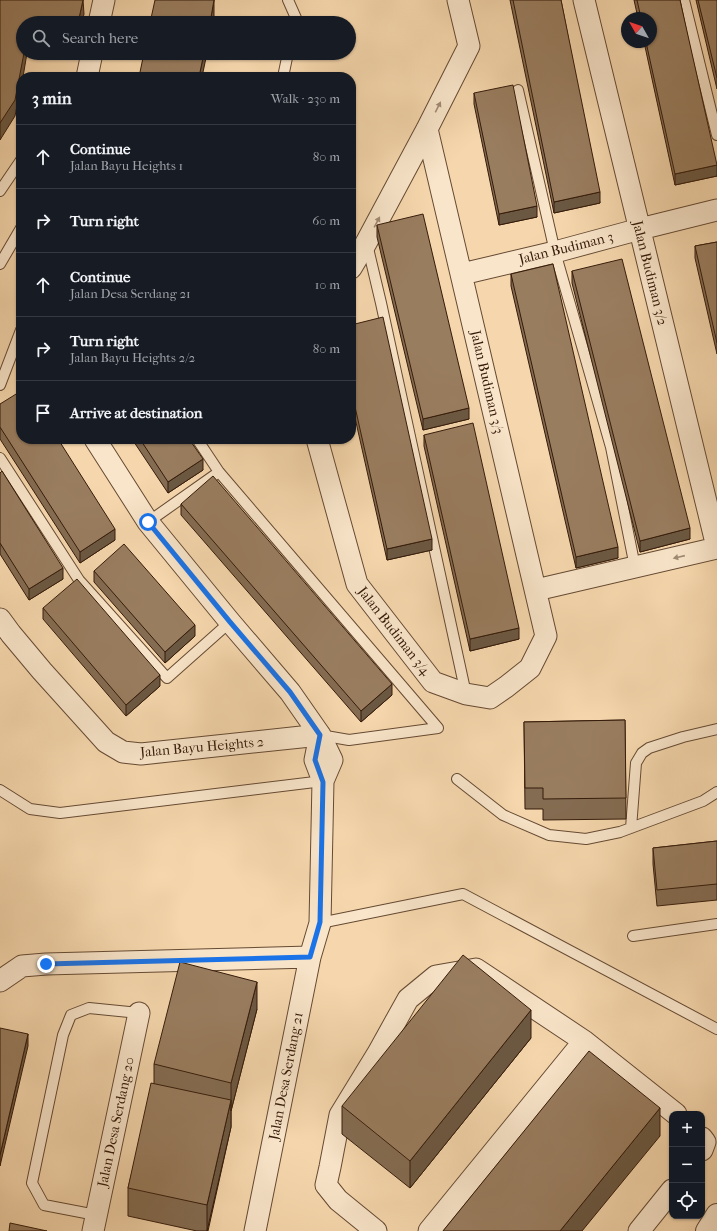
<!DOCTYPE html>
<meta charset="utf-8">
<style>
:root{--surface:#171b24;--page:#20242c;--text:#f1f3f6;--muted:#9ea1a6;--line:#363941}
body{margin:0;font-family:"IM FELL French Canon",serif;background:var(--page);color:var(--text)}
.controls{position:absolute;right:12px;bottom:12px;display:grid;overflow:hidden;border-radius:8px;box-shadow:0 1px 3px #0004}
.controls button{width:36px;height:36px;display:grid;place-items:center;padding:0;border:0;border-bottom:1px solid var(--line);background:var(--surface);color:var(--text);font:20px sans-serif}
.compass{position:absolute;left:621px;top:12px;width:36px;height:36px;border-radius:50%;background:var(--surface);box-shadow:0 1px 3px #0004;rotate:310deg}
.stop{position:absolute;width:12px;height:12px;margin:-9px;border:3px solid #1a73e8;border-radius:50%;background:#fff}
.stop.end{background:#1a73e8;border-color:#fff;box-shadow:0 1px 4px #0008}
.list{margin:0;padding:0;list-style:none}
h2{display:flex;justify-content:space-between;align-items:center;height:52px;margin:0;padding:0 16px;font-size:17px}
h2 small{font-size:13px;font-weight:400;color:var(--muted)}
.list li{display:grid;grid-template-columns:26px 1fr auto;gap:12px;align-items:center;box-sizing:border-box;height:64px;padding:0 16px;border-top:1px solid var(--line)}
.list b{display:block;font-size:15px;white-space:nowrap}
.list p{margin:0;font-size:13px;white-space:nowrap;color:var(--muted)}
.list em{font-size:13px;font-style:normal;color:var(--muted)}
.icon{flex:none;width:22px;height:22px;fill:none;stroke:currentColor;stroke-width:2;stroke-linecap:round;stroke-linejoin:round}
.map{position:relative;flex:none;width:717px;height:1231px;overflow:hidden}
.search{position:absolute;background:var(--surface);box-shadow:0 1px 3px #0004;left:16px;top:16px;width:340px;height:44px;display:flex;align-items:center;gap:10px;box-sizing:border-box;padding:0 14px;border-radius:22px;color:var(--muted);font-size:15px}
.panel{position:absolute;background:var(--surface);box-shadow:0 1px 3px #0004;left:16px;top:72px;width:340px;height:372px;border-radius:16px}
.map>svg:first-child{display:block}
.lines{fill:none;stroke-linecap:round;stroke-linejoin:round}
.service-casing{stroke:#654a33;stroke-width:12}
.minor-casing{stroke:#654a33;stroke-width:23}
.tertiary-casing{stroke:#654a33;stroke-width:24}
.service{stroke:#f9e5ca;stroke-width:10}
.minor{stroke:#f9e5ca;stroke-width:21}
.tertiary{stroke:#f9e5ca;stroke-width:22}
.wall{fill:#846c52;stroke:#351b0a}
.shaded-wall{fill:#6b5842;stroke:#351b0a}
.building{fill:#997d5f;stroke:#351b0a}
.oneway{fill:#a18a74}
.route{stroke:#1a73e8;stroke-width:5}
.labels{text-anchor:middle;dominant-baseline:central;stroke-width:3;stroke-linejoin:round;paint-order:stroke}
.street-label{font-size:14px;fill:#351b0a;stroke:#f9e5ca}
</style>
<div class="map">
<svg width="717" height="1231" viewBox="0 0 717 1231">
<rect width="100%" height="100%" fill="#f6d7ad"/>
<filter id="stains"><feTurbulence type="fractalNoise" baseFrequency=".005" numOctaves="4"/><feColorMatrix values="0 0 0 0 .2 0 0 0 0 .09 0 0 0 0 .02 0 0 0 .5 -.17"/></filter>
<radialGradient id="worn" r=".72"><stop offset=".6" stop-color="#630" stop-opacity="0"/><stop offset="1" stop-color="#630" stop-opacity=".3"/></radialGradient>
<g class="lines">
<g class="service-casing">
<path id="service" d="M288,0L296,18L295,23
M684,0L717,135
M283,77L288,53
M518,90L555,252L611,447L635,567
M0,191L21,160
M367,244L381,303L466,694
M0,264L21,228
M0,385L21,330
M197,439L219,472L438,728L349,740L320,735
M0,458L79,580L167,678L230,622
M148,522L219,472
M457,779L503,815L549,835L586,839L620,832L703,801L717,792
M0,790L30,809L60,813L323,781
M631,828L636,763L642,753L649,748L683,737L717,729
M320,923L463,894L717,1029
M633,936L717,924
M96,1215L44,1205L32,1183L63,1035L71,1015L89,1008L139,1013"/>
</g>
<g class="minor-casing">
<path id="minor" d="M584,0L717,547
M99,23L104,0
M87,77L92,53
M351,268L366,243L427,129L469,46L458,0
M462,274L555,252L640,229L717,210
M95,439L148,522L230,622L290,692L320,735L332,760L323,781L315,760L320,735
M317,439L357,584L433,682L466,694L490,698L506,687L530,668L546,636L427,129
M536,590L717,548
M0,619L11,634L42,671L106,742L123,752L141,754L320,735
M0,981L22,966L46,964L310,957
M702,1138L705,1142L702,1150
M93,1231L139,1013
M255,1231L310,957L320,923L323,781
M376,1231L338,1200L326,1185L330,1167L340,1115L378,1053L408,999L436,976L476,969L584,1041L676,1114
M429,1231L584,1041
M639,1231L672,1190"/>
</g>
<g class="tertiary-casing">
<path id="tertiary" d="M707,1231L717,1215"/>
</g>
<use href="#service" class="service"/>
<use href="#minor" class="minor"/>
<use href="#tertiary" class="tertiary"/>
</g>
<path class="wall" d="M510,0H561L600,203L554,213Z
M634,0H680L717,176L675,185L644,42H651V18H638Z
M696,0H717V89Z
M53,53H74L73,57Z
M474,93L537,217L499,225L474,104Z
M377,225L469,419L423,430L377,237Z
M717,242V354L695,258V246Z
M572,271L690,539L640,552L572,283Z
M511,274L618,558L576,568L511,286Z
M351,325L432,550L387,560L351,400Z
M0,404L115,540L80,563L0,439Z
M424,435L519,639L470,651L424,446Z
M132,439H189L203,470L168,493Z
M0,473L63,579L29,600L0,554Z
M181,504L392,695L361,722L181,515Z
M94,571L195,636L165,663L94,582Z
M43,608L160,686L126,716L43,619Z
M625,720L626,819L543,820V809H525L524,722Z
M717,841V900L657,906L653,864V848Z
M257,1009L231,1111V1127L208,1231H197L128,1216V1188L154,1083V1064Z
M531,1038L410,1188L342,1134V1106Z"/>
<path class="shaded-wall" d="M83,0L84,14L82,23H78Z
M214,0V17L213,23H210Z
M24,53H27L23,77H21V85L15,116L0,140V123Z
M204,53H207L202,77H199Z
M717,165V176L675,185V174Z
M600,192V203L554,213V202Z
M537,206V217L499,225V214Z
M469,408V419L423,430V419Z
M203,459V470L168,493V482Z
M690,528V539L640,552V541Z
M115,529V540L80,563V552Z
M432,539V550L387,560V549Z
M618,547V558L576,568V557Z
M63,568V579L29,600V589Z
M195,625V636L165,663V652Z
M519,628V639L470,651V639Z
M160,675V686L126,716V705Z
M392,684V695L361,722V711Z
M257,982V1009L231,1111V1083Z
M531,1010V1038L410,1188V1161Z
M28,1034V1046L0,1166V1155Z
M231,1100V1127L207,1231V1205Z
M660,1108V1136L582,1231H560Z"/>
<path class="building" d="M0,0H83L78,23H23V53H24L15,100L0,123Z
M155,0H214L210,23H150Z
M513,0H561L600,192L554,202Z
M637,0H680L717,165L675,174L646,42H651V18H641Z
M698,0H717V78Z
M144,53H204L199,77H139Z
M513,85L537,206L499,214L474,93Z
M423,214L469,408L423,419L377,225Z
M717,242V343L695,246Z
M622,259L690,528L640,541L572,271Z
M553,264L618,547L576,557L511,274Z
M383,317L432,539L387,549L351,389V325Z
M21,391V439H58L115,529L80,552L0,427V404Z
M473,423L519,628L470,639L424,435Z
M140,439H189L203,459L168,482Z
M2,471L63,568L29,589L0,543V473Z
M213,476L392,684L361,711L181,504Z
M124,544L195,625L165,652L94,571Z
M77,579L160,675L126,705L43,608Z
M625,720L626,798L543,799V788H525L524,722Z
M717,841V884L657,890L653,848Z
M463,955L531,1010L410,1161L342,1106Z
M180,962L257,982L231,1083L154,1064Z
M0,1028L28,1034L0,1155Z
M589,1051L660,1108L560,1231H443Z
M151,1083L231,1100L207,1205L128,1188Z
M10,1223L47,1231H9Z"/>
<defs><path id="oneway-solid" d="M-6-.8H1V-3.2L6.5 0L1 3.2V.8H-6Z"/></defs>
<g class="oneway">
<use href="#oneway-solid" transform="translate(438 107) rotate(-63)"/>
<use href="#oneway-solid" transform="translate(377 222) rotate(-62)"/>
<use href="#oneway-solid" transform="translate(679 557) rotate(167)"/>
</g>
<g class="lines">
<path class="route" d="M46,964L310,957L320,922L323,782L315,760L320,735L290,692L230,622L148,522"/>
</g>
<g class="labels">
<g class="street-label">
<text transform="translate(566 248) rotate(-14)">Jalan Budiman 3</text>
<text transform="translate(650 273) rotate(76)">Jalan Budiman 3/2</text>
<text transform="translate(487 382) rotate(77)">Jalan Budiman 3/3</text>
<text transform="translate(394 631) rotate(52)">Jalan Budiman 3/4</text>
<text transform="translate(202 747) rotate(-5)">Jalan Bayu Heights 2</text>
<text transform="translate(286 1076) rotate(-79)">Jalan Desa Serdang 21</text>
<text transform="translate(116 1122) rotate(-78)">Jalan Desa Serdang 20</text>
</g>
</g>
<rect width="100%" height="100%" filter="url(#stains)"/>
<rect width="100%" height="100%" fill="url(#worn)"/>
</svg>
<div class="controls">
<button>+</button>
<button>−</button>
<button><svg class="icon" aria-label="locate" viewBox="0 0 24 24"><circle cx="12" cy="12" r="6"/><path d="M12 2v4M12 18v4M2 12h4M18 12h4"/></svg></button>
</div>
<svg class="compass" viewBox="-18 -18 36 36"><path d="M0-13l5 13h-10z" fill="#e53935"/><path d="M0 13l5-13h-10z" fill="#9ea1a6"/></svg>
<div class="stop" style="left:148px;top:522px"></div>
<div class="stop end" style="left:46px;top:964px"></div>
<div class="search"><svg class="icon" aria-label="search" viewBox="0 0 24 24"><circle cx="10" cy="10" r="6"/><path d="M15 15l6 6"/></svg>Search here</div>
<section class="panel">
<h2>3 min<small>Walk · 230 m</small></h2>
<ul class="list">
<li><svg class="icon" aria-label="ahead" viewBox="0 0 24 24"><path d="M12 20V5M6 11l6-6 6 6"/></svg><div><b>Continue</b><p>Jalan Bayu Heights 1</p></div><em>80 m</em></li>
<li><svg class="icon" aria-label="right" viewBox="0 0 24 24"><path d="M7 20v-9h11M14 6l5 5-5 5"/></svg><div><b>Turn right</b></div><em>60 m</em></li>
<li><svg class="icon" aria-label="ahead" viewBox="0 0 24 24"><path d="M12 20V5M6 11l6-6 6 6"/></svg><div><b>Continue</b><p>Jalan Desa Serdang 21</p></div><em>10 m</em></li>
<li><svg class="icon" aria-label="right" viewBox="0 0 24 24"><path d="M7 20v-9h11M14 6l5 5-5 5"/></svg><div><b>Turn right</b><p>Jalan Bayu Heights 2/2</p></div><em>80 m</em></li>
<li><svg class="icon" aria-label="arrive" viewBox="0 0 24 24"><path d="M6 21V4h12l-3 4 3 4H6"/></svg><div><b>Arrive at destination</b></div></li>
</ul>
</section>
</div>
